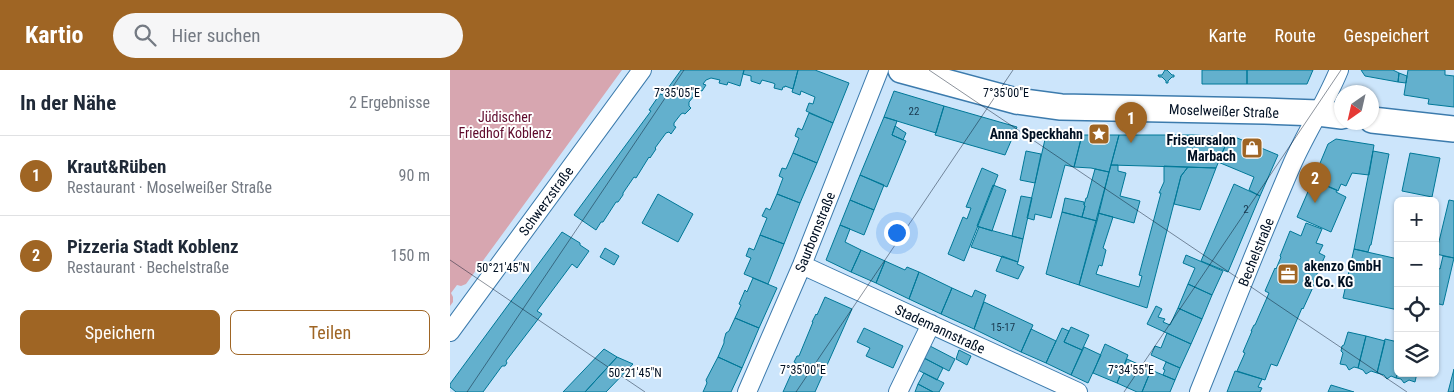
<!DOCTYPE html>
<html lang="de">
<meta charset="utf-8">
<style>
:root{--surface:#fff;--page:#f6f6f7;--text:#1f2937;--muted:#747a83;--line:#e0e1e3;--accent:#9f6524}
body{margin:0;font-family:"Roboto Condensed",sans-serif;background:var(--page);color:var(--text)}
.controls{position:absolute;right:15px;bottom:15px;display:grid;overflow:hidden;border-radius:8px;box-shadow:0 1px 4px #0004}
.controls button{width:45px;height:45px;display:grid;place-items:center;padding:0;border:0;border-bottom:1px solid var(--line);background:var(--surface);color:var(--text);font:25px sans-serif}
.compass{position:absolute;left:884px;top:15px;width:45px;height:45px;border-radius:50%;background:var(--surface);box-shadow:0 1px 4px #0004;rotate:214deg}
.you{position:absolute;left:446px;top:162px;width:18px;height:18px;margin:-12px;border:4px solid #fff;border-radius:50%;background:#1a73e8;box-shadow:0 0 0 8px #1a73e833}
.badge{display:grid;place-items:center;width:32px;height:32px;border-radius:50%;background:var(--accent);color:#fff;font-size:16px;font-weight:700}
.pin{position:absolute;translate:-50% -41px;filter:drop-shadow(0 1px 2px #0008)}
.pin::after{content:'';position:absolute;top:26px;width:18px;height:15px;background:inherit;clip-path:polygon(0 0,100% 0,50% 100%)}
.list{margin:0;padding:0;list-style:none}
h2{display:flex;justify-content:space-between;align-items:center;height:65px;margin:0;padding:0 20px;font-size:21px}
h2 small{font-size:16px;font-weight:400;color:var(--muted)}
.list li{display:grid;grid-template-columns:32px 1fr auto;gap:15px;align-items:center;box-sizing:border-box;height:80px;padding:0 20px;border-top:1px solid var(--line)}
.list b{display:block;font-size:19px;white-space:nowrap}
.list p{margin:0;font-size:16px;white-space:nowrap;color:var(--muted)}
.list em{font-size:16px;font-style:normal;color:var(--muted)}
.actions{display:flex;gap:10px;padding:15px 20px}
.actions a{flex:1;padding:11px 0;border:1px solid var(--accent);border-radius:8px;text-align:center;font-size:18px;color:var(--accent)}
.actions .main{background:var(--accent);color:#fff}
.icon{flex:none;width:28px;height:28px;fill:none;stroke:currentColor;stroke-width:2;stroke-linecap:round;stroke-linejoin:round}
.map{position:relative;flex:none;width:1004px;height:322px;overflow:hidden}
header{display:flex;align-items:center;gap:30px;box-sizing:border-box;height:70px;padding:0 25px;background:var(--accent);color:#fff}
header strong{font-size:24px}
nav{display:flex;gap:28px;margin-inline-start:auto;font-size:18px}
.search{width:350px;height:45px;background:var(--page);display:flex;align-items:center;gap:12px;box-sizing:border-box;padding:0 18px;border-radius:28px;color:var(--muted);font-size:19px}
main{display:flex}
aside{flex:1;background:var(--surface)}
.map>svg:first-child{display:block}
.green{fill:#d7a6b0}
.building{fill:#63b0cd;stroke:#007898}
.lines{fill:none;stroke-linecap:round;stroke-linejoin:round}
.street-casing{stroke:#3c7bad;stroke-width:20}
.secondary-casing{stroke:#3c7bad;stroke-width:28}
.street{stroke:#fff;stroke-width:18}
.secondary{stroke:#fff;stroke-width:25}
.ticks{fill:none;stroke:#001023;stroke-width:1;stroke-opacity:0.45}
.labels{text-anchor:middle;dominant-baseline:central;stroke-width:4;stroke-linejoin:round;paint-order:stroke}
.number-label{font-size:11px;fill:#19384e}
.street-label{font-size:14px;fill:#001023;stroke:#fff}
.park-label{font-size:14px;fill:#5e092b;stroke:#fff}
.poi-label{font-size:14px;font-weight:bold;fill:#001023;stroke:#fff;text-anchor:end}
.ticks-label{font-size:12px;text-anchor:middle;fill:#001023;stroke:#fff;stroke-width:4;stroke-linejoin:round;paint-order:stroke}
</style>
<header>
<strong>Kartio</strong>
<div class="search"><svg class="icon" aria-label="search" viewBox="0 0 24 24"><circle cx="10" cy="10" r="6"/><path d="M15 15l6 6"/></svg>Hier suchen</div>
<nav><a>Karte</a><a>Route</a><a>Gespeichert</a></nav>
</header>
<main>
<aside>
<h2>In der Nähe<small>2 Ergebnisse</small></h2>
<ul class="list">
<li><span class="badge">1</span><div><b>Kraut&amp;Rüben</b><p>Restaurant · Moselweißer Straße</p></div><em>90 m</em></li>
<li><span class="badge">2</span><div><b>Pizzeria Stadt Koblenz</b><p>Restaurant · Bechelstraße</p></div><em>150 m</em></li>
</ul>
<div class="actions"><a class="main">Speichern</a><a>Teilen</a></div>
</aside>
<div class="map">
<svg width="1004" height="322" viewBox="0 0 1004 322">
<rect width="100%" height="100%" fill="#cce5fb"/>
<path class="green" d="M0,0H172L16,214L11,216L7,215L1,223L3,227V232L0,236Z"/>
<path class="building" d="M231,0H294L290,16L278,12L277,15L269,13L270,10L261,8L256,10L253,14L256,15L252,21L249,20L239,32V36L241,38L235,44L233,43L231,44L224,53V56L226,57L221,64L219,62L216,63L205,78L206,79L200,88L199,87L186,108L184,107L173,123V125L168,132H166L153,152H151L146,160L124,145L201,41L199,40L210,24L213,25Z
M294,0H348L343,19L335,16V17H333L332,20L324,18L325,14L323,13L312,10L310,14L301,11V6L293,4Z
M348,0H365L399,13L383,53L356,41L359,33L363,34L365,27L351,21L350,25L342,22Z
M715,0H717L722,5H724V7H722L718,11V13H716V11L712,7H709L708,5H712Z
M752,0H797V14H752Z
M797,0H863L857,14H797Z
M911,0H943L949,3L948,12L915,6Z
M958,0H995V5L1004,6V37L978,34L979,29L954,25Z
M949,3L957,6L956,13L948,12Z
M444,21L494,36L486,63L434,47Z
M494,36L567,57L555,85L485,65Z
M359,43L383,53L367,93L343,83L349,68L345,66L348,58L352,60Z
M434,47L447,51L442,65L456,71L437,117L410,105Z
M445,56L456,63L453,70L442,65Z
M596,65H632L624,97L615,95L601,148L585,144L584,150L577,148Z
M632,65H669L659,102L641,98L624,97Z
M669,65H743L779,67L766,98L661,95Z
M780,65L828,85L810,126L799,120L804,107L768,92Z
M886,69L924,75L919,105L902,103L896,116L891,114L888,121L863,110L878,74Z
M576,81L591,84L585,113L570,110Z
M923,81L939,84L921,175H920L918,182L904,179Z
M343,83L367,93L350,133L327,124L333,108L329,106L332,98L336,99Z
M960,83L990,88L982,127L952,121Z
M661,95H668V101L676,103L670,126L690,131L684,153L648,143Z
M714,96L738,97L731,106L697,238L629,215L648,143L663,147L653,178L656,180L652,196L649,195L646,204L689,217L692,206L689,205L711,123H709L714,112Z
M738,97L766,98L750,140L724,134L731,106Z
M532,98L548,105L514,191L498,184L513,147L517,149L521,138L516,137Z
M645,99L659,102L647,151L632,147L635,136L634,135L636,128H637Z
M410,105L434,115L424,140L400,130Z
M863,110L887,120L886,122L896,127L881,162L847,147Z
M784,114L810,126L778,202L751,191Z
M543,115L556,120L542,161L527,156Z
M208,124L243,144L228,172L192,153Z
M327,124L350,133L334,174L310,165L317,148L312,146L316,138L320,140Z
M571,126L582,128L573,169L562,166Z
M615,128L634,132V135L635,136L632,147L612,142Z
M400,130L424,140L414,165L390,155Z
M999,130L1004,131V188L986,184Z
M612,142L647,151L629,215L596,204Z
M856,153L872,159L866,173L873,175L869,183L875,186L862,215H864L853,239L852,238L827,296L821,294L815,310L787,301L795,283L793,282L802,261H801L804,255H805L819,223L815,221L825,198L826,199L831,187L830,186L840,161L851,166Z
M390,155L400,159L395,172L411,180L401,202L376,190Z
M529,157L573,169L568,192L521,177Z
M112,162L130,173V175L139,181L127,198L122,194L87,241L92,244L56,291L57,293L55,296H52L33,322H6L0,317V314Z
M310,165L334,174L318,214L294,204L301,188L296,186L299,178L304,180Z
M155,178L169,186L164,195L150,187Z
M904,179L948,189V240L893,228Z
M411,180L435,191L426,213L401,202Z
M736,185L773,201L762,225L738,214L745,198L733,193Z
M552,186L568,192L567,194L574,197L568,209L546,201Z
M993,186L1004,188L993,235L985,233V197L990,199Z
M435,191L455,200L457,197L469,202L459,229L426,213Z
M469,202L502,218L491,244L459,229Z
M303,208L327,218L309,258L285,248L291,235L289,234L295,220L297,222Z
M738,214L762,225L752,249L728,238Z
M502,218L522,227L525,220L536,225L524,259L491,244Z
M375,227L402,239L365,322H333L346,293L344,292L347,286H349L363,252H362L366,244L367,245Z
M534,232L583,255L571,282L524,259Z
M706,236L712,239L708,247L715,249L713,252L720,255L728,238L752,249L741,274L697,254Z
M285,248L309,258L292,298L268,287L274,273V270L276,263L279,261Z
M621,257L639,265L632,280L614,272Z
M414,258L453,276L443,298L416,286L420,278L407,272Z
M612,258L619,261L614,272L632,280L621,305L596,293Z
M581,259L606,271L596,293L571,282Z
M898,262L916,266L908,298L904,297L899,300L896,295L890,294L893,283L891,281L892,276L894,275Z
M717,263L741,274L730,298L701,285L705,276L711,278Z
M916,266L935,271L927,303L921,301L916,304L913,300L908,298Z
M935,269L948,272V302L946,308L941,306L937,309L934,305L927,303Z
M655,274L678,285L667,313L643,303Z
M480,276L505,289L499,301L474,288Z
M634,277L651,285L638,313L621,305Z
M154,279L167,287L135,322H113Z
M509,280L521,286L517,295L506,289Z
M167,287L183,294L156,322H135Z
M268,287L292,298L281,322H253L257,313L256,310Z
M474,288L493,298L487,310L468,300Z
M677,289L701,300L692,322H687L667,313Z
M716,292L730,298L725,310L713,305L715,300L713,299Z
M1004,299V322H998Z
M701,300L725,310L720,322H692Z
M785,301L812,309L808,317L812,318L810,322H777Z
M948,302V303H967L965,312L959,310L954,313L951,309L946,308Z
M474,303L494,313L489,322H483L468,314Z
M468,314L483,322H465Z
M881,315L904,322H878Z"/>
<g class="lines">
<g class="street-casing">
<path id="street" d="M352,195L628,322
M0,262L192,0
M297,322L352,195L429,0
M448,322L481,254
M749,322C780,245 810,168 843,92C857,61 876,32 889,0"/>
</g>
<g class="secondary-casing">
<path id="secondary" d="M451,0L566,31L611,37L814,41L868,43L892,46
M922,50L1004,59"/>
</g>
<use href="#street" class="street"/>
<use href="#secondary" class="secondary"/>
</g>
<path class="ticks" d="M479,0L957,322M0,190L195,322M17,322L234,0M346,322L563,0M674,322L891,0M1003,322L1004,320"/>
<defs>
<g id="sight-square" transform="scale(1.125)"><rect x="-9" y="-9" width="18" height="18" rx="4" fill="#9f6524" stroke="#fff"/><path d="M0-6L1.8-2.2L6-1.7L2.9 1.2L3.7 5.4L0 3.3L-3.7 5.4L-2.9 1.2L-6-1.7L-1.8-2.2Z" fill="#fff"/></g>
<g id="shop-square" transform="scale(1.125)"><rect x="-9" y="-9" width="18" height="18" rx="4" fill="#9f6524" stroke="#fff"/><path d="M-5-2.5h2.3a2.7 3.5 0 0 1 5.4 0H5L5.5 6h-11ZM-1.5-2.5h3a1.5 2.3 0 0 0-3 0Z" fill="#fff"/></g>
<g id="office-square" transform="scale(1.125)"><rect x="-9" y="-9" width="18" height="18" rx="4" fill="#9f6524" stroke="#fff"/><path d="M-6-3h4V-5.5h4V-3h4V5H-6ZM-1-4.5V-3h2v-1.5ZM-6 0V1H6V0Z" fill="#fff"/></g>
</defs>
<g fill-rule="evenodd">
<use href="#sight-square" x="649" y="64"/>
<use href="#shop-square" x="802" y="78"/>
<use href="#office-square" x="838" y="204"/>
</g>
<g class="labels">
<g class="number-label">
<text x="464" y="41">22</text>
<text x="796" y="139">2</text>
<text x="553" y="257">15-17</text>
</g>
<g class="street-label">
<text transform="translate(774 41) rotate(2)">Moselweißer Straße</text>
<text transform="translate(96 131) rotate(-54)">Schwerzstraße</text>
<text transform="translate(365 162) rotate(-68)">Saurbornstraße</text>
<text transform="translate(806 182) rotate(-68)">Bechelstraße</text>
<text transform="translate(490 259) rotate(25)">Stademannstraße</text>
</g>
<g class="park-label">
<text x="55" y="47">Jüdischer<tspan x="55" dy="16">Friedhof Koblenz</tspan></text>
</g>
<g class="poi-label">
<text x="633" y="64">Anna Speckhahn</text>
<text x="786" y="70">Friseursalon<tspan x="786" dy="16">Marbach</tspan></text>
<text x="854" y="196" text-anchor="start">akenzo GmbH<tspan x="854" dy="16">&amp; Co. KG</tspan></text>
</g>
</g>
<g class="ticks-label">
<text x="227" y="27">7°35'05"E</text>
<text x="556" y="27">7°35'00"E</text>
<text x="53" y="202">50°21'45"N</text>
<text x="353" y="304">7°35'00"E</text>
<text x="681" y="304">7°34'55"E</text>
<text x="185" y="307">50°21'45"N</text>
</g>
</svg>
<div class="controls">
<button>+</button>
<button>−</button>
<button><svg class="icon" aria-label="locate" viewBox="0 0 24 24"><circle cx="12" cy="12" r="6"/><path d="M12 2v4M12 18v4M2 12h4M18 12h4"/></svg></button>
<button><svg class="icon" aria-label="layers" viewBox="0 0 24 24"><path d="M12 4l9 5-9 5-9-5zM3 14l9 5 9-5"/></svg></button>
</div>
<svg class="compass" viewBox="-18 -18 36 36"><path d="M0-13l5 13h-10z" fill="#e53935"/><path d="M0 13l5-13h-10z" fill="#747a83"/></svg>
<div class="you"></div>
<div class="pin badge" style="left:681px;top:73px">1</div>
<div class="pin badge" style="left:865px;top:133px">2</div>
</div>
</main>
